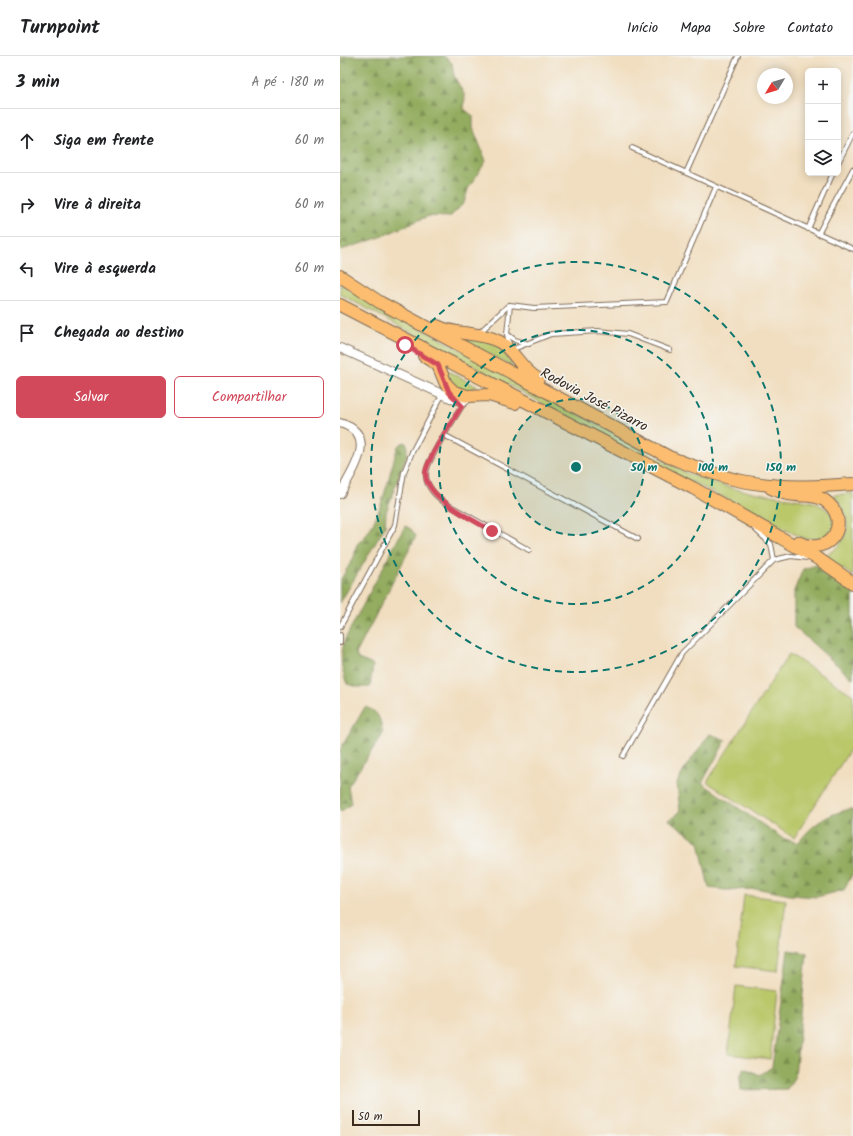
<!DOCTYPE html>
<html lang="pt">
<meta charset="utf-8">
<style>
:root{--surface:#fff;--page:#f2f2f2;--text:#202124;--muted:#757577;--line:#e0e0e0;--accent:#d1495b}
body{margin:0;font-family:Kalam,sans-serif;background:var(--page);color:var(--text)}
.controls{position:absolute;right:12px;top:12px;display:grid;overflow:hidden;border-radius:6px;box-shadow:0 2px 10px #0003}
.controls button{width:36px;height:36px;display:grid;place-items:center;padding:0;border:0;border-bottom:1px solid var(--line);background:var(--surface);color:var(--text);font:20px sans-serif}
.compass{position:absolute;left:417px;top:12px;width:36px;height:36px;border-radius:50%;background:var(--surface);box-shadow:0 2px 10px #0003;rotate:232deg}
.scale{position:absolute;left:12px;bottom:10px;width:68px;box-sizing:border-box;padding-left:4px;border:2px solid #3b2a1e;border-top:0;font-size:11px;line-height:14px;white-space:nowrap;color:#3b2a1e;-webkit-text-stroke:3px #f6f6f2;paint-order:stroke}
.stop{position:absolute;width:12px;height:12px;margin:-9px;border:3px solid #d1495b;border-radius:50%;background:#fff}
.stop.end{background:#d1495b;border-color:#fff;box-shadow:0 1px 4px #0008}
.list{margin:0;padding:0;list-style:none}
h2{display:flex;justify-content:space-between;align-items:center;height:52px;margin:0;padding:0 16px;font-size:17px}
h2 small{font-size:13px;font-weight:400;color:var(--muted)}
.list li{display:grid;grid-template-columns:26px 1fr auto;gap:12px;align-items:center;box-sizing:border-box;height:64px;padding:0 16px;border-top:1px solid var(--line)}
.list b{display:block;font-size:15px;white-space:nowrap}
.list em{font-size:13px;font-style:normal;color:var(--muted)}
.actions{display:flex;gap:8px;padding:12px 16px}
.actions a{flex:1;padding:9px 0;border:1px solid var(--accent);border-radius:6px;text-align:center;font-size:14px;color:var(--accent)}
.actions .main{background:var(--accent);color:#fff}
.icon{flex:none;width:22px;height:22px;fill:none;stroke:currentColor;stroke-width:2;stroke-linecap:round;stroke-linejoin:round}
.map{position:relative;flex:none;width:513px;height:1080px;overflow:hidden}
header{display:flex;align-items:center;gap:24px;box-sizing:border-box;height:56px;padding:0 20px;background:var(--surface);border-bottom:1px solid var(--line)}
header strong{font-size:19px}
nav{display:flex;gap:22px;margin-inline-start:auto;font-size:14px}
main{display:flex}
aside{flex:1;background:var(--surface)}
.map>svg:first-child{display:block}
.green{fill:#bac86b;stroke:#7a7944}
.forest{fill:url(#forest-firs);stroke:#676b3e}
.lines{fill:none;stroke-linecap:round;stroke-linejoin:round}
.lane-casing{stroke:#7b6957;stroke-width:6}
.street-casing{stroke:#7b6957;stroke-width:10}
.primary-casing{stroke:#7b6957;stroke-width:14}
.lane{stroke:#fff;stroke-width:4}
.street{stroke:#fff;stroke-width:8}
.primary{stroke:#fcbd6f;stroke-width:12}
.route{stroke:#d1495b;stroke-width:5}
.ring{fill:none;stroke:#0f766e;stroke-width:2;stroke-dasharray:7 5}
.labels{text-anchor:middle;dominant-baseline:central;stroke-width:3;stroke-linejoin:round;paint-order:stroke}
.street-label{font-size:14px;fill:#3b2a1e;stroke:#f6f6f2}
.centre{fill:#0f766e;stroke:#f6f6f2;stroke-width:2}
.ring-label{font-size:12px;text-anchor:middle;font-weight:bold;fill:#0f766e;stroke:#f6f6f2;stroke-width:3;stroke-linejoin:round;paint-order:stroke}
</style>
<header>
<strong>Turnpoint</strong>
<nav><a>Início</a><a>Mapa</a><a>Sobre</a><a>Contato</a></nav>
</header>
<main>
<aside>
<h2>3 min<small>A pé · 180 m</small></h2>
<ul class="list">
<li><svg class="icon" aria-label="ahead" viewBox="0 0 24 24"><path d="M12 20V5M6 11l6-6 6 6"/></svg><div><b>Siga em frente</b></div><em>60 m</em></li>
<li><svg class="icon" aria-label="right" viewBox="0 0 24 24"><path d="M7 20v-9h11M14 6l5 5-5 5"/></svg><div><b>Vire à direita</b></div><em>60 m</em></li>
<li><svg class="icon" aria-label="left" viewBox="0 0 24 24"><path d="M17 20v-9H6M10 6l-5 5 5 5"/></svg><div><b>Vire à esquerda</b></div><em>60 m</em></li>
<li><svg class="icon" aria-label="arrive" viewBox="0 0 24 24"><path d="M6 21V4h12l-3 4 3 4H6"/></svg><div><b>Chegada ao destino</b></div></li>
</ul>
<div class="actions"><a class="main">Salvar</a><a>Compartilhar</a></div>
</aside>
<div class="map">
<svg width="513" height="1080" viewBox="0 0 513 1080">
<defs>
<pattern id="forest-firs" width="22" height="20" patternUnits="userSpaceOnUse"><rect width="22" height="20" fill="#93ac5f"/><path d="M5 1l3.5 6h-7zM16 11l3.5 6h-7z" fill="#798c4e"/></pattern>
</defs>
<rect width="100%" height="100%" fill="#f6f6f2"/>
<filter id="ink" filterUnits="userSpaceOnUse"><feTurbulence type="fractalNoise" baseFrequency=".025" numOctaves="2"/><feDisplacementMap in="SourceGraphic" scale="8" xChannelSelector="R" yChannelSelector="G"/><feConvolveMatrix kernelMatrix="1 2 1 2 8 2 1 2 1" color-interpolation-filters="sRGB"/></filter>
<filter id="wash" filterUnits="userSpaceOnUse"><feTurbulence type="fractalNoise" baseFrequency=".012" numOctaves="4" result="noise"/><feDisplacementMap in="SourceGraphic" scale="16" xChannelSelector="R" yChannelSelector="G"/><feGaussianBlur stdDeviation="0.9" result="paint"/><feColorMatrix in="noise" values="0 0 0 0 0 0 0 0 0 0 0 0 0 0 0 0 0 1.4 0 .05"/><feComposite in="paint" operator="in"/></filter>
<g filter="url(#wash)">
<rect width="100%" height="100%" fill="#f1dec0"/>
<path class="green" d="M0,228L346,417L394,433L473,446C488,453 492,455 495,471L487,480L476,483L463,482L446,474L421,459L326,414L0,238Z
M120,283C128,283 138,282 146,284C157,287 169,299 172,310Z
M106,314L138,331L127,334L113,331Z
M513,437V520L484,500C513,485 513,463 494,439Z
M449,598L513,639V689L454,782L367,726Z
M404,839L446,844L438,915L396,910Z
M396,930L437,935L430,1003L388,998Z"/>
<path class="forest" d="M7,0H104L112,7L114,20L125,40L124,53L133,60V72L146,105L128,133L124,147L110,161L88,160L38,182L1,194L0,193V2Z
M64,386L67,388V398L46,456L45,471L0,547V525L14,501L17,488C41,470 48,419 58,390Z
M65,470L71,473L76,480L16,598L18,603L33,609L30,631H18L7,628C0,610 0,602 5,583Z
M477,509L513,535V623L454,571V535L463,513Z
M25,651C40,656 40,663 43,678L8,730L11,748L0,756V694Z
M370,678L386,684L362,727L442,782L458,787C474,767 486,759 510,753L513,754V817L504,834L477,841L450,839L420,833L386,834L369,832L359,786L329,764L340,756L337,727L347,709Z
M448,894L467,897L455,1020L447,1033L401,1034L400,1022L404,1012L420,1019L432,1011Z"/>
</g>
<g filter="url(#ink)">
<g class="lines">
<g class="lane-casing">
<path id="lane" d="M292,92L513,193
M498,107L513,77
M346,117L398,0
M468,173L493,117
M478,178L513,113
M170,249L194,252L327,246L376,131
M139,277L169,249
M167,278L175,284L189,288
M169,288L167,278L170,249
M171,294L211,278L258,275L288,278L330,294
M130,343L122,350C114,363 85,406 86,419C86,431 96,440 105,447L189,494
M104,379L298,483
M414,472L431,488L434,504
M0,571L55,469L64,416L72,396L102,339
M0,579V587
M283,700L342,597L434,504L451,500L468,502"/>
</g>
<g class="street-casing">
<path id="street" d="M0,292L115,344L128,342
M0,367C40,379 12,415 0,438"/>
</g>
<g class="primary-casing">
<path id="primary" d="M0,220L41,247L329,401C353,410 377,420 402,425C436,432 479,431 513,428
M0,249L353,432L480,504L513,527
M97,270C116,280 140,275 160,286C176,296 179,312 198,323
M84,300L98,309L106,328L114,336L127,340L149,339L175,347
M431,432C436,434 442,437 448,438C460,441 473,437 484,444C513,463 492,503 458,486"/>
</g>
<use href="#lane" class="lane"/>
<use href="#street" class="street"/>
<use href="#primary" class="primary"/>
</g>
</g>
<g class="lines" filter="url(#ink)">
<path class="route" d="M65,289L98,309L109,336L122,350C110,369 95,390 87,411C76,438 134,464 152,475"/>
</g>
<circle cx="236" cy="411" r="68" fill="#0f766e" fill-opacity=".12"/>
<g class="ring">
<circle cx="236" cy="411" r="68"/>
<circle cx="236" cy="411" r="137"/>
<circle cx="236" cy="411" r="205"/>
</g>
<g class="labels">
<g class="street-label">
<text transform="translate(254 344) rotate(28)">Rodovia José Pizarro</text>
</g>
</g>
<circle cx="236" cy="411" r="6" class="centre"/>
<g class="ring-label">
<text x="304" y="415">50 m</text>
<text x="373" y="415">100 m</text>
<text x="441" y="415">150 m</text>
</g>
</svg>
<div class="controls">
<button>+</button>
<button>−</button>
<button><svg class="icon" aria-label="layers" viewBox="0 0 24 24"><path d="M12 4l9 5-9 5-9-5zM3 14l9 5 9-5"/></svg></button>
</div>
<svg class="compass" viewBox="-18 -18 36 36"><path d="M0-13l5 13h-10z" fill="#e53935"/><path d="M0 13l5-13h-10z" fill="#757577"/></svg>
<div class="scale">50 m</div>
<div class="stop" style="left:65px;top:289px"></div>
<div class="stop end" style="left:152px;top:475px"></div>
</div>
</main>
